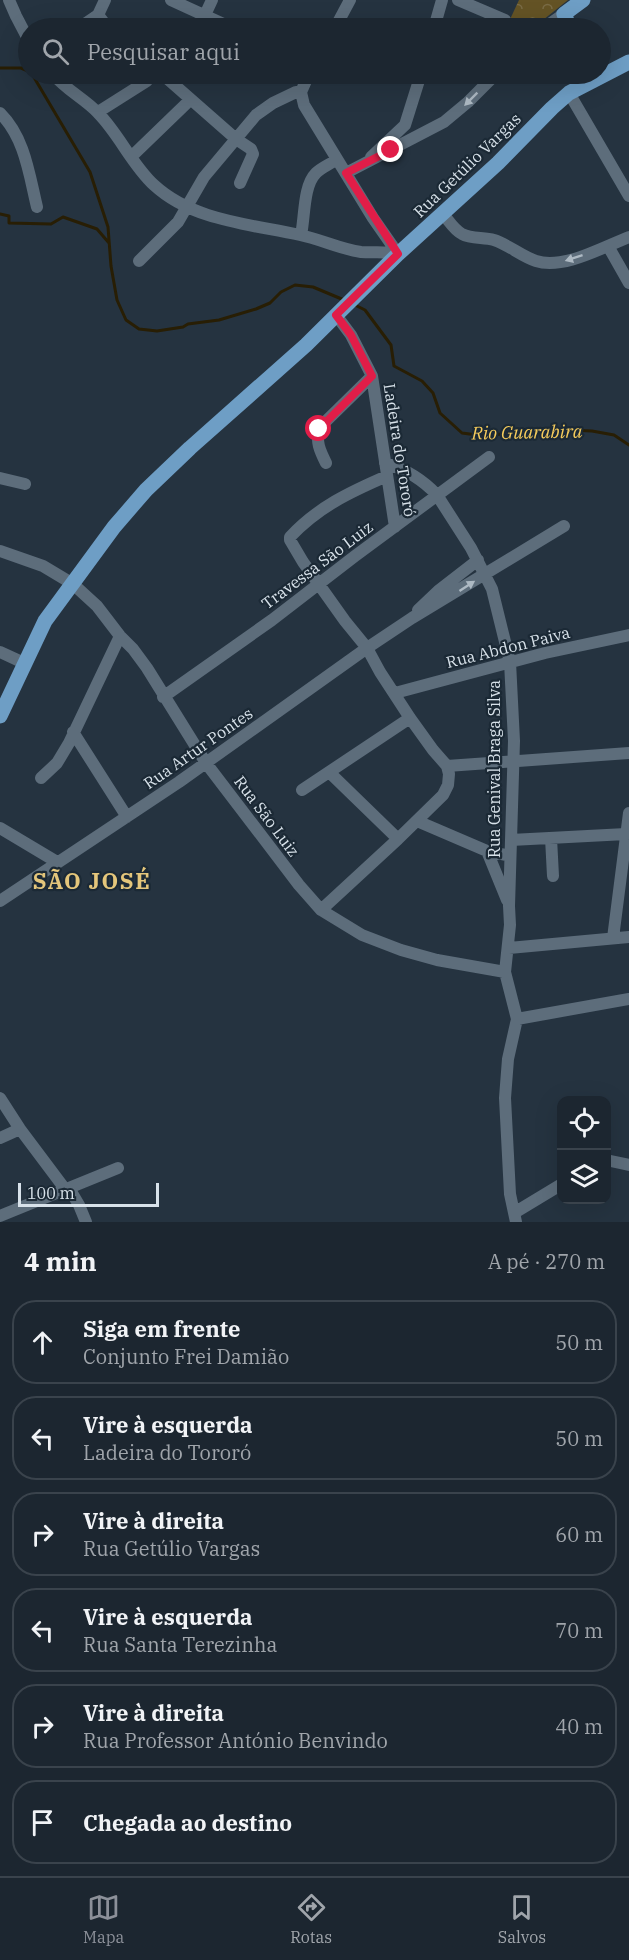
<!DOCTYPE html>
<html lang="pt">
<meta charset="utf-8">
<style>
:root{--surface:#1c2630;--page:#252e38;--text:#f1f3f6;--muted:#a0a5ab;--line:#3a434c;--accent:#8c9099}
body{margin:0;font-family:"IBM Plex Serif",serif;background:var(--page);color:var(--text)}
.controls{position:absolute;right:18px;bottom:18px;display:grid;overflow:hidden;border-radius:12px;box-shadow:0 6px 24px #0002}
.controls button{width:54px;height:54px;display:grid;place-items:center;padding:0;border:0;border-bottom:2px solid var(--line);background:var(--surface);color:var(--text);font:30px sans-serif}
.scale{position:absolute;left:18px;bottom:15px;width:141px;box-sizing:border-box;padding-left:6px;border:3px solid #d8e2ea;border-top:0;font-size:16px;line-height:21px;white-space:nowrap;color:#d8e2ea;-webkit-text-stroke:4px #1b2935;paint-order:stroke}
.stop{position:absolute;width:18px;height:18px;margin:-14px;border:4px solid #e11d48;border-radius:50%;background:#fff}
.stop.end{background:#e11d48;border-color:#fff;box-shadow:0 2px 6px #0008}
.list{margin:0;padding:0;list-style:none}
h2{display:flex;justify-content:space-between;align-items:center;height:78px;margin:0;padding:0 24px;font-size:26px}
h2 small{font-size:20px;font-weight:400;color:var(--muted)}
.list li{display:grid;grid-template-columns:39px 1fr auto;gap:18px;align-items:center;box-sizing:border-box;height:84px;margin:0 12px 12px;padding:0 12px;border:2px solid var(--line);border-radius:24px}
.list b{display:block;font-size:22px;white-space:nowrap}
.list p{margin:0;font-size:20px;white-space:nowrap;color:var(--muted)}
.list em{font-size:20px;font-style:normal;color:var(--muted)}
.icon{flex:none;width:33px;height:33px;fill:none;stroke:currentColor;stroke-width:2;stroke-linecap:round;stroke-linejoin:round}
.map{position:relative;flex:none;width:629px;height:1222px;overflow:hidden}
.search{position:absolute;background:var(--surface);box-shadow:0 6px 24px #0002;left:18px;right:18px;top:18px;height:66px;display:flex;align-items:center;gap:15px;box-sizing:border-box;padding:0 21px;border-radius:33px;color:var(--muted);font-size:22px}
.sheet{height:654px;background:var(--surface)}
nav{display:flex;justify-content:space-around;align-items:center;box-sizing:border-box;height:84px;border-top:2px solid var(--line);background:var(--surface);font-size:16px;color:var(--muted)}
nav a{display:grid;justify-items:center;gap:3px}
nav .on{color:var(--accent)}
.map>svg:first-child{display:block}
.forest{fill:url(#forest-crowns)}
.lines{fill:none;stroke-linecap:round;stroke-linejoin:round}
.stream{stroke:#281e04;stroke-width:3}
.minor{stroke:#5d6d7b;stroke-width:12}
.major{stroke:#6e9ec5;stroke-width:15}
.oneway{fill:#adb9c3}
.route{stroke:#e11d48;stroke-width:8}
.labels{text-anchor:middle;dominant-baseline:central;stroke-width:4.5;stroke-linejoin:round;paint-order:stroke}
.street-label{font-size:16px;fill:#d8e2ea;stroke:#1b2935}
.water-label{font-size:18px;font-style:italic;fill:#f6cc5c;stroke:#1b2935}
.district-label{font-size:22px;font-weight:bold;letter-spacing:1.5px;fill:#e4c67b;stroke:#1b2935}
</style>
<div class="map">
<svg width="629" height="1222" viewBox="0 0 629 1222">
<defs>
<pattern id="forest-crowns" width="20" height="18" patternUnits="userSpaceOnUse" patternTransform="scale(1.5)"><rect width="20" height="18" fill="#645325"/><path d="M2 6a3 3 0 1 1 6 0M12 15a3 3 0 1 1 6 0" fill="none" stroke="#796b45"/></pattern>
</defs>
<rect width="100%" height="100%" fill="#253340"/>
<path class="forest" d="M519,0H568L533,28H506Z"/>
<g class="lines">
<path class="stream" d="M0,68H21L28,71
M32,74L90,172L108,227L111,266L117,300L126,320L139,329L157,331L183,327L188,324L219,320L256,309L270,303L281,292L295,285L313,287L344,300
M0,214L9,216V223L51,224L63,217L97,229L109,243
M353,304L365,310L391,345L394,366L422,381L433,393L440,413L462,433L477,435L507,434L516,430L545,429L592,431L614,435L629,445"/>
<path class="minor" d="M9,0L16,16L28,39
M171,0L232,28
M458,0L505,20
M98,15L108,28
M205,15L212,0
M79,28L98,15L105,0
M335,28L350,0
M434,28L442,0
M544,28L564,14
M53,74C67,91 84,98 98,113C119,134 132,165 154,185C193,221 250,224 300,235C320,239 340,249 361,252C374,253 385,251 398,254
M162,74L236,139L251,149L253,154L240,183
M309,74L301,92L304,105L373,218L398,254
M569,93L629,196
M98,112L147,81
M0,113C25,138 29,174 37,207
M131,157L190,100
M371,157L405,125L421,74
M346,173L444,122L468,102L496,74
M443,214C449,221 454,230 462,234C471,239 484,237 494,240C509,245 521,256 536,261C563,270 603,247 629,237
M301,235C305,217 303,186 316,173C322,167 331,164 337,159
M608,246L629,283
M139,261L178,222L204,177L256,115L273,103L296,92H301
M336,315L351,335L372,376L395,527
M326,463C320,451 315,441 320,427L372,376
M385,463C405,469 423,480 437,495L471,548L492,589L510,662L514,741L509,906L510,925L505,972L517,1019L508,1059L505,1098L510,1194L516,1222
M0,478L25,484
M0,551L43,566L73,584L97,606L120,636L133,649L147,668L206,763L299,885L321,910L362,935L401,950L437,960L505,972
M418,610L438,591L478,560
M0,652L24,663
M395,693L545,653L629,635
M163,697L272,620L355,556L489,457
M73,732L127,817
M447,766L629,753
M329,772L398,839
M41,778L57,763L69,743L120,636
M302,790L410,718
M417,821L487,851L510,856
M0,828L57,862
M551,838L553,876
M511,840L626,834
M487,851L507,900
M0,901L179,782L367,648L412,618L564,526
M321,910L398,839L443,795L448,785L449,774L447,766L433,750L410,718L380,672L367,648L345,621L303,562L290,540V537C318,507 350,492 387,476
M613,938L629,813
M509,948L629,937
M517,1019L629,999
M0,1098L20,1129L65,1189
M0,1138L20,1129
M606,1160L629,1165
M69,1188L79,1205L86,1222
M514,1213L562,1184
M0,1216L118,1168"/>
<path class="major" d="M570,28L564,14L583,0
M0,716L45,621L114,527L146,490L190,448L306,345L398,254L498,163L552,108L569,93L629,62"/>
</g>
<defs><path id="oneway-solid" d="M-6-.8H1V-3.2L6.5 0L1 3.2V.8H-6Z" transform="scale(1.5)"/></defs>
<g class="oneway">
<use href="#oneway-solid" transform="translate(471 99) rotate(135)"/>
<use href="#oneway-solid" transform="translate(574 258) rotate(162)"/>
<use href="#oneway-solid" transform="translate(467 586) rotate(-33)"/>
</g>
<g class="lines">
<path class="route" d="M319,429L372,376L351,335L336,315L398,254L346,173L391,150"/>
</g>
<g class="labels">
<g class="street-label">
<text transform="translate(467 165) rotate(-44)">Rua Getúlio Vargas</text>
<text transform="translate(400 450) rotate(81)">Ladeira do Tororó</text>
<text transform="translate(317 565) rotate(-37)">Travessa São Luiz</text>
<text transform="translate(508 647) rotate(-14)">Rua Abdon Paiva</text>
<text transform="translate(198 748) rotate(-35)">Rua Artur Pontes</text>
<text transform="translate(494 769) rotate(-90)">Rua Genival Braga Silva</text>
<text transform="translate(267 816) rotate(53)">Rua São Luiz</text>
</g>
<g class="water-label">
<text transform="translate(527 432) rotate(-1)">Rio Guarabira</text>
</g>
<g class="district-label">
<text x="92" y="880">SÃO JOSÉ</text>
</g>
</g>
</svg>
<div class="controls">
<button><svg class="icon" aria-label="locate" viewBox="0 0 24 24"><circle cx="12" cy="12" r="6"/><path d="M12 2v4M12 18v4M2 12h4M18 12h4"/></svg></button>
<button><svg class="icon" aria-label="layers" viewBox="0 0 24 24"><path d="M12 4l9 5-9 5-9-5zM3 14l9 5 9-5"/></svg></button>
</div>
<div class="scale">100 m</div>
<div class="stop" style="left:319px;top:429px"></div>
<div class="stop end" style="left:391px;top:150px"></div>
<div class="search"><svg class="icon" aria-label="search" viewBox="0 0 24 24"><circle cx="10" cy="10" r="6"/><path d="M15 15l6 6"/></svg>Pesquisar aqui</div>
</div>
<section class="sheet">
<h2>4 min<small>A pé · 270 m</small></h2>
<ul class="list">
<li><svg class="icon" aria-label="ahead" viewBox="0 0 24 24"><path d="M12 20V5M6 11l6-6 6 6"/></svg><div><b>Siga em frente</b><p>Conjunto Frei Damião</p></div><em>50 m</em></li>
<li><svg class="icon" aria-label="left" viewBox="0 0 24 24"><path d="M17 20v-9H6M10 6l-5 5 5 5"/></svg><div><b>Vire à esquerda</b><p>Ladeira do Tororó</p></div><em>50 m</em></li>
<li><svg class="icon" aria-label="right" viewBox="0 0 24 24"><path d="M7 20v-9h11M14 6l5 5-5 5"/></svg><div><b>Vire à direita</b><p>Rua Getúlio Vargas</p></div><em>60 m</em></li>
<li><svg class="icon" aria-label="left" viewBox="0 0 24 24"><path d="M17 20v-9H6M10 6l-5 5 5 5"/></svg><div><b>Vire à esquerda</b><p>Rua Santa Terezinha</p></div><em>70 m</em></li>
<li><svg class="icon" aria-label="right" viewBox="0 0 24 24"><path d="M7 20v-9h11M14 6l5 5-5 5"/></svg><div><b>Vire à direita</b><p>Rua Professor António Benvindo</p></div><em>40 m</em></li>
<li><svg class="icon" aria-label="arrive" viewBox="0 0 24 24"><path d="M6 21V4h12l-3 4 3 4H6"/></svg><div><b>Chegada ao destino</b></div></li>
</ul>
</section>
<nav>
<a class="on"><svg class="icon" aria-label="map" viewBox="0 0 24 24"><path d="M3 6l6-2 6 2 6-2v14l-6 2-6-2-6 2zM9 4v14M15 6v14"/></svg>Mapa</a>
<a><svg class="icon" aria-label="directions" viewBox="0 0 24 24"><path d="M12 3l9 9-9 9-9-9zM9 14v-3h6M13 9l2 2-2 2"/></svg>Rotas</a>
<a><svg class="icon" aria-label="saved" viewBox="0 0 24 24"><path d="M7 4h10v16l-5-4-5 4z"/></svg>Salvos</a>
</nav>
